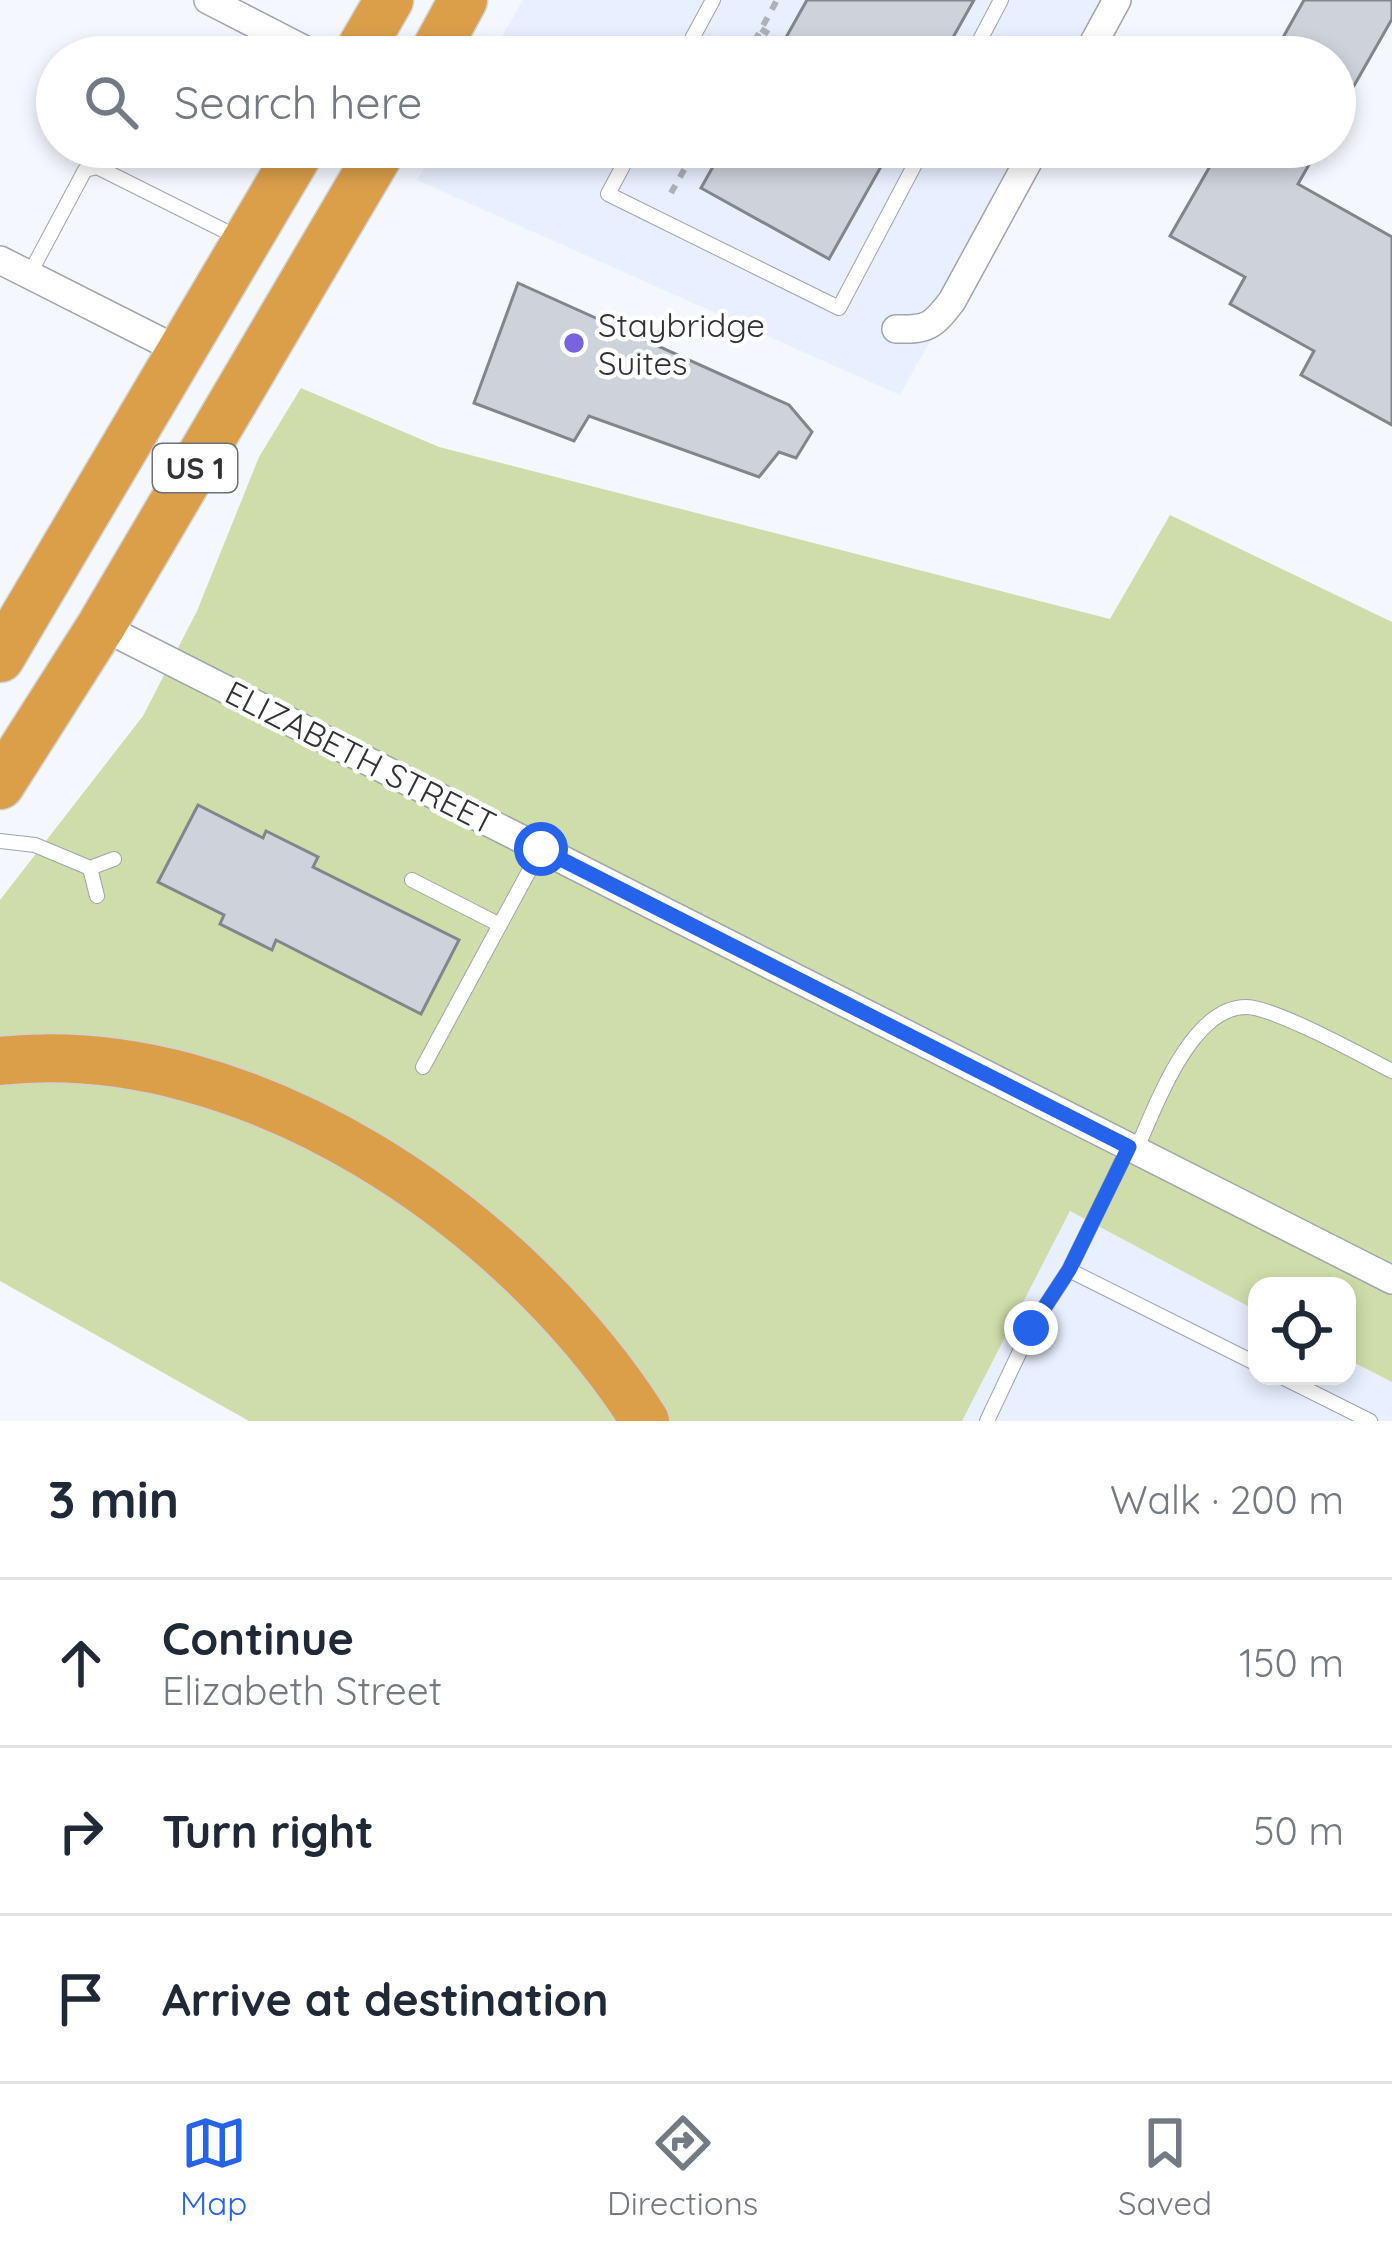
<!DOCTYPE html>
<meta charset="utf-8">
<style>
:root{--surface:#fff;--page:#f6f6f7;--text:#1f2937;--muted:#747a83;--line:#e0e1e3;--accent:#2563eb}
body{margin:0;font-family:Quicksand,sans-serif;background:var(--page);color:var(--text)}
.controls{position:absolute;right:36px;bottom:36px;display:grid;overflow:hidden;border-radius:24px;box-shadow:0 6px 18px #0003}
.controls button{width:108px;height:108px;display:grid;place-items:center;padding:0;border:0;border-bottom:3px solid var(--line);background:var(--surface);color:var(--text);font:60px sans-serif}
.stop{position:absolute;width:36px;height:36px;margin:-27px;border:9px solid #2563eb;border-radius:50%;background:#fff}
.stop.end{background:#2563eb;border-color:#fff;box-shadow:0 3px 12px #0008}
.list{margin:0;padding:0;list-style:none}
h2{display:flex;justify-content:space-between;align-items:center;height:156px;margin:0;padding:0 48px;font-size:51px}
h2 small{font-size:39px;font-weight:400;color:var(--muted)}
.list li{display:grid;grid-template-columns:78px 1fr auto;gap:36px;align-items:center;box-sizing:border-box;height:168px;padding:0 48px;border-top:3px solid var(--line)}
.list b{display:block;font-size:45px;white-space:nowrap}
.list p{margin:0;font-size:39px;white-space:nowrap;color:var(--muted)}
.list em{font-size:39px;font-style:normal;color:var(--muted)}
.icon{flex:none;width:66px;height:66px;fill:none;stroke:currentColor;stroke-width:2;stroke-linecap:round;stroke-linejoin:round}
.map{position:relative;flex:none;width:1392px;height:1421px;overflow:hidden}
.search{position:absolute;background:var(--surface);box-shadow:0 6px 18px #0003;left:36px;right:36px;top:36px;height:132px;display:flex;align-items:center;gap:30px;box-sizing:border-box;padding:0 42px;border-radius:66px;color:var(--muted);font-size:45px}
.sheet{height:660px;background:var(--surface)}
nav{display:flex;justify-content:space-around;align-items:center;box-sizing:border-box;height:168px;border-top:3px solid var(--line);background:var(--surface);font-size:33px;color:var(--muted)}
nav a{display:grid;justify-items:center;gap:6px}
nav .on{color:var(--accent)}
.map>svg:first-child{display:block}
.built{fill:#e8effe}
.green{fill:#cedda9}
.building{fill:#ced2da;stroke:#81858c;stroke-width:3}
.lines{fill:none;stroke-linecap:round;stroke-linejoin:round}
.service-casing{stroke:#a0a4ac;stroke-width:16}
.minor-casing{stroke:#a0a4ac;stroke-width:30}
.trunk-casing{stroke:#d1d2d3;stroke-width:51}
.path{stroke:#aeb1b6;stroke-width:6;stroke-dasharray:9 9;stroke-linecap:butt}
.service{stroke:#fff;stroke-width:14}
.minor{stroke:#fff;stroke-width:27}
.trunk{stroke:#db9f4a;stroke-width:48}
.route{stroke:#2563eb;stroke-width:15}
.poi-dot{fill:#7a63de;stroke:#fff;stroke-width:4.5}
.labels{text-anchor:middle;dominant-baseline:central;stroke-width:9;stroke-linejoin:round;paint-order:stroke}
.shield{fill:#fff;stroke:#6e7072;stroke-width:3}
.shield-label{font-size:30px;font-weight:bold;fill:#303235}
.poi-label{font-size:33px;fill:#303235;stroke:#fff;text-anchor:start}
.street-label{font-size:33px;fill:#303235;stroke:#fff}
</style>
<div class="map">
<svg width="1392" height="1421" viewBox="0 0 1392 1421">
<rect width="100%" height="100%" fill="#f4f7fe"/>
<path class="built" d="M523,0H1121L1089,57H490Z
M437,147H1038L900,395L417,180Z
M1070,1211L1257,1311V1376H1347V1359L1392,1382V1421H962Z"/>
<path class="green" d="M301,388L439,447L1110,619L1170,515L1392,622V1382L1347,1359V1286H1257V1311L1070,1211L962,1421H249L0,1281V900L143,716L197,611L259,457Z"/>
<path class="building" d="M807,0H974L942,57H775Z
M1304,0H1392V19L1335,119V57H1272Z
M724,147H892L829,259L701,188Z
M1221,147H1319L1298,184L1392,237V425L1301,375L1314,351L1230,304L1245,277L1170,236Z
M518,283L789,405L812,432L796,458L779,452L759,477L589,416L574,441L474,403Z
M198,805L263,838L266,831L318,857L313,867L459,940L421,1014L276,940L272,950L220,924L224,915L158,882Z"/>
<g class="lines">
<g class="service-casing">
<path id="service" d="M682,57L713,0
M971,57L1001,0
M633,147L608,194L839,308L924,147
M29,275L85,170L97,167L241,239
M0,841L35,845L90,868L114,859
M90,868L97,896
M412,880L500,925
M423,1067L541,849
M1136,1150C1155,1109 1190,1007 1246,1007C1274,1007 1363,1056 1392,1071
M1069,1270L1257,1364
M1280,1376L1370,1421
M987,1421L1031,1328L1069,1270L1129,1147"/>
</g>
<g class="minor-casing">
<path id="minor" d="M208,0L319,57
M1086,57L1117,0
M0,260L180,351
M896,329C928,330 933,326 952,301L1036,147
M101,626L1392,1280"/>
</g>
<g class="trunk-casing">
<path id="trunk" d="M356,57L389,0
M432,57L463,0
M0,658L302,147
M0,785L101,626L383,147
M0,1061C249,1034 517,1219 645,1421"/>
</g>
<path class="path" d="M761,29L783,43
M746,57L777,0
M693,154L714,165
M671,193L697,147"/>
<use href="#service" class="service"/>
<use href="#minor" class="minor"/>
<use href="#trunk" class="trunk"/>
</g>
<g class="lines">
<path class="route" d="M541,849L1129,1147L1069,1270L1031,1328"/>
</g>
<circle class="poi-dot" cx="574" cy="343" r="12"/>
<g class="labels">
<rect class="shield" x="153" y="444" width="84" height="48" rx="9"/>
<g class="shield-label">
<text x="195" y="468">US 1</text>
</g>
<g class="poi-label">
<text x="598" y="324">Staybridge<tspan x="598" dy="38">Suites</tspan></text>
</g>
<g class="street-label">
<text transform="translate(361 757) rotate(27)">ELIZABETH STREET</text>
</g>
</g>
</svg>
<div class="controls">
<button><svg class="icon" aria-label="locate" viewBox="0 0 24 24"><circle cx="12" cy="12" r="6"/><path d="M12 2v4M12 18v4M2 12h4M18 12h4"/></svg></button>
</div>
<div class="stop" style="left:541px;top:849px"></div>
<div class="stop end" style="left:1031px;top:1328px"></div>
<div class="search"><svg class="icon" aria-label="search" viewBox="0 0 24 24"><circle cx="10" cy="10" r="6"/><path d="M15 15l6 6"/></svg>Search here</div>
</div>
<section class="sheet">
<h2>3 min<small>Walk · 200 m</small></h2>
<ul class="list">
<li><svg class="icon" aria-label="ahead" viewBox="0 0 24 24"><path d="M12 20V5M6 11l6-6 6 6"/></svg><div><b>Continue</b><p>Elizabeth Street</p></div><em>150 m</em></li>
<li><svg class="icon" aria-label="right" viewBox="0 0 24 24"><path d="M7 20v-9h11M14 6l5 5-5 5"/></svg><div><b>Turn right</b></div><em>50 m</em></li>
<li><svg class="icon" aria-label="arrive" viewBox="0 0 24 24"><path d="M6 21V4h12l-3 4 3 4H6"/></svg><div><b>Arrive at destination</b></div></li>
</ul>
</section>
<nav>
<a class="on"><svg class="icon" aria-label="map" viewBox="0 0 24 24"><path d="M3 6l6-2 6 2 6-2v14l-6 2-6-2-6 2zM9 4v14M15 6v14"/></svg>Map</a>
<a><svg class="icon" aria-label="directions" viewBox="0 0 24 24"><path d="M12 3l9 9-9 9-9-9zM9 14v-3h6M13 9l2 2-2 2"/></svg>Directions</a>
<a><svg class="icon" aria-label="saved" viewBox="0 0 24 24"><path d="M7 4h10v16l-5-4-5 4z"/></svg>Saved</a>
</nav>
